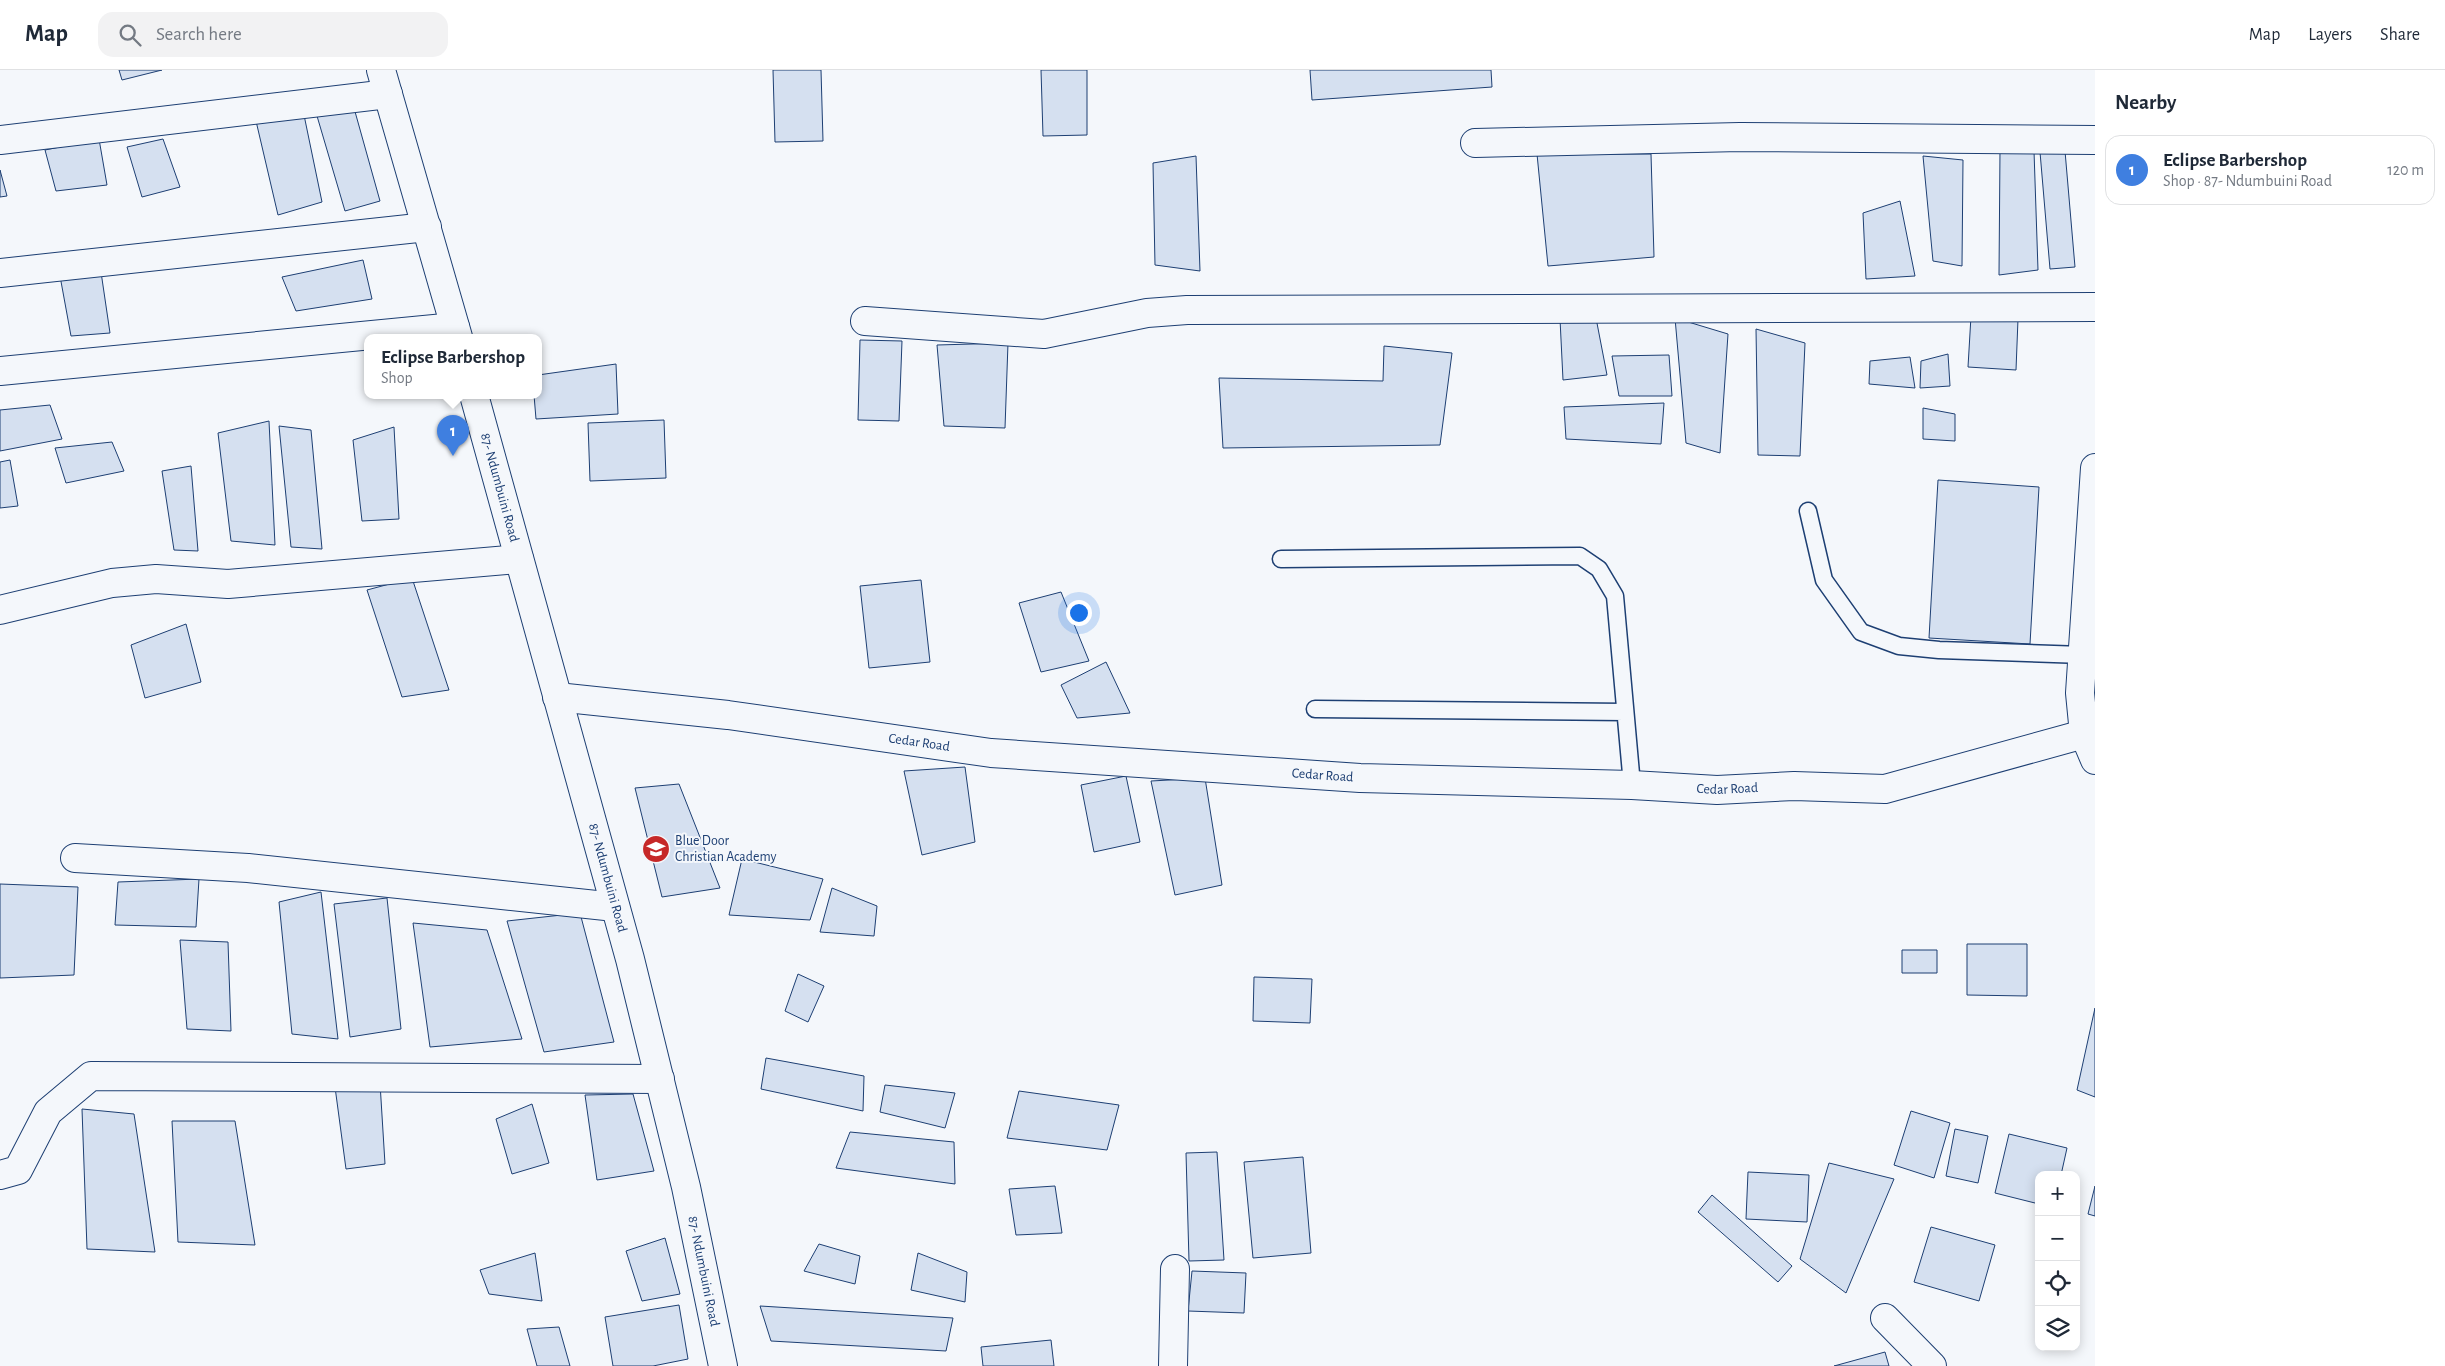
<!DOCTYPE html>
<meta charset="utf-8">
<style>
:root{--surface:#fff;--page:#f2f2f3;--text:#1f2937;--muted:#747a83;--line:#e0e1e3;--accent:#111827}
body{margin:0;font-family:"Alegreya Sans",sans-serif;background:var(--page);color:var(--text)}
.controls{position:absolute;right:15px;bottom:15px;display:grid;overflow:hidden;border-radius:10px;box-shadow:0 2px 12px #0003}
.controls button{width:45px;height:45px;display:grid;place-items:center;padding:0;border:0;border-bottom:1px solid var(--line);background:var(--surface);color:var(--text);font:25px sans-serif}
.you{position:absolute;left:1078px;top:542px;width:18px;height:18px;margin:-12px;border:4px solid #fff;border-radius:50%;background:#1a73e8;box-shadow:0 0 0 8px #1a73e833}
.badge{display:grid;place-items:center;width:32px;height:32px;border-radius:50%;background:var(--accent);color:#fff;font-size:16px;font-weight:700}
.pin{position:absolute;translate:-50% -41px;filter:drop-shadow(0 1px 2px #0008)}
.pin::after{content:'';position:absolute;top:26px;width:18px;height:15px;background:inherit;clip-path:polygon(0 0,100% 0,50% 100%)}
.popup{position:absolute;left:364px;top:264px;width:178px;height:65px;box-sizing:border-box;display:grid;place-content:center;border-radius:10px;background:var(--surface);filter:drop-shadow(0 1px 4px #0005);font-size:16px;white-space:nowrap;color:var(--muted)}
.popup b{font-size:19px;color:var(--text)}
.popup::after{content:'';position:absolute;left:50%;top:100%;margin-left:-10px;border:10px solid transparent;border-top-color:var(--surface)}
.list{margin:0;padding:0;list-style:none}
h2{display:flex;justify-content:space-between;align-items:center;height:65px;margin:0;padding:0 20px;font-size:21px}
h2 small{font-size:16px;font-weight:400;color:var(--muted)}
.list li{display:grid;grid-template-columns:32px 1fr auto;gap:15px;align-items:center;box-sizing:border-box;height:70px;margin:0 10px 10px;padding:0 10px;border:1px solid var(--line);border-radius:15px}
.list b{display:block;font-size:19px;white-space:nowrap}
.list p{margin:0;font-size:16px;white-space:nowrap;color:var(--muted)}
.list em{font-size:16px;font-style:normal;color:var(--muted)}
.icon{flex:none;width:28px;height:28px;fill:none;stroke:currentColor;stroke-width:2;stroke-linecap:round;stroke-linejoin:round}
.map{position:relative;flex:none;width:2095px;height:1296px;overflow:hidden}
header{display:flex;align-items:center;gap:30px;box-sizing:border-box;height:70px;padding:0 25px;background:var(--surface);border-bottom:1px solid var(--line)}
header strong{font-size:24px}
nav{display:flex;gap:28px;margin-inline-start:auto;font-size:18px}
.search{width:350px;height:45px;background:var(--page);display:flex;align-items:center;gap:12px;box-sizing:border-box;padding:0 18px;border-radius:15px;color:var(--muted);font-size:19px}
main{display:flex}
aside{flex:1;background:var(--surface)}
.map>svg:first-child{display:block}
.building{fill:#d5e0f0;stroke:#1d3f73}
.lines{fill:none;stroke-linecap:round;stroke-linejoin:round}
.lane-casing{stroke:#1d3f73;stroke-width:19}
.street-casing{stroke:#1d3f73;stroke-width:30}
.lane{stroke:#f4f7fb;stroke-width:16}
.street{stroke:#f4f7fb;stroke-width:28}
.labels{text-anchor:middle;dominant-baseline:central;stroke-width:4;stroke-linejoin:round;paint-order:stroke}
.street-label{font-size:14px;fill:#1d3f73;stroke:#f4f7fb}
.poi-label{font-size:14px;fill:#1d3f73;stroke:#f4f7fb;text-anchor:start}
</style>
<header>
<strong>Map</strong>
<div class="search"><svg class="icon" aria-label="search" viewBox="0 0 24 24"><circle cx="10" cy="10" r="6"/><path d="M15 15l6 6"/></svg>Search here</div>
<nav><a>Map</a><a>Layers</a><a>Share</a></nav>
</header>
<main>
<div class="map">
<svg width="2095" height="1296" viewBox="0 0 2095 1296">
<rect width="100%" height="100%" fill="#f4f7fb"/>
<path class="building" d="M119,0H162L122,10Z
M773,0H821L823,71L775,72Z
M1041,0H1087V65L1043,66Z
M1310,0H1491L1492,17L1312,30Z
M354,38L380,131L345,141L317,46Z
M304,45L322,132L278,145L256,51Z
M99,69L107,115L56,121L45,80Z
M163,69L180,117L142,127L127,77Z
M2000,80L2034,81L2038,200L1999,205Z
M2065,81L2075,197L2050,199L2040,82Z
M1537,84H1651L1654,187L1548,196Z
M1196,86L1200,201L1155,195L1153,93Z
M1923,86L1963,90L1962,196L1933,191Z
M0,100L7,126L0,127Z
M1900,131L1915,206L1866,209L1863,143Z
M363,190L372,229L296,241L282,207Z
M101,202L110,263L71,266L60,206Z
M1971,246L2018,249L2016,300L1968,297Z
M1596,248L1607,305L1563,310L1560,249Z
M1675,248L1728,264L1720,383L1686,373Z
M1756,259L1805,273L1800,386L1758,385Z
M860,270L902,271L899,351L858,350Z
M1008,273L1005,358L944,356L937,275Z
M1384,276L1452,283L1440,375L1223,378L1219,308L1383,311Z
M1948,284L1950,316L1920,318L1921,291Z
M1669,285L1672,326H1619L1612,286Z
M1910,287L1915,318L1869,314L1870,291Z
M616,294L618,344L536,349L534,325H538V305Z
M1664,333L1661,374L1566,369L1564,337Z
M50,335L62,369L0,381V340Z
M1923,338L1955,344V371L1923,369Z
M664,350L666,408L590,411L588,353Z
M269,351L275,475L231,471L218,363Z
M279,356L311,360L322,479L291,477Z
M394,357L399,449L362,451L353,370Z
M112,372L124,401L66,413L55,378Z
M10,390L18,436L0,438V392Z
M191,396L198,481L174,480L162,401Z
M1938,410L2039,417L2030,574L1929,568Z
M412,508L449,620L402,627L367,520Z
M921,510L930,592L869,598L860,516Z
M1061,522L1089,591L1041,602L1019,533Z
M186,554L201,612L145,628L131,575Z
M1106,592L1130,643L1077,648L1061,615Z
M965,697L975,772L922,785L904,701Z
M1126,706L1140,772L1094,782L1081,715Z
M1205,708L1222,815L1175,825L1151,711Z
M679,714L720,818L662,827L635,718Z
M742,789L823,809L810,850L729,845Z
M199,809L196,857L115,855L118,812Z
M0,814L78,817L74,905L0,908Z
M832,818L877,836L874,866L820,862Z
M321,822L338,969L292,964L279,832Z
M387,828L401,959L350,967L334,834Z
M580,843L614,972L544,982L507,851Z
M413,853L487,860L522,969L430,977Z
M180,870L228,872L231,961L187,959Z
M1967,874H2027V926L1967,925Z
M1902,880H1937V903H1902Z
M798,904L824,916L808,952L785,941Z
M1254,907L1312,909L1310,953L1253,951Z
M2095,938V1027L2077,1020Z
M766,988L864,1006L863,1041L761,1019Z
M380,1013L385,1094L346,1099L335,1017Z
M885,1015L955,1023L945,1058L880,1042Z
M1019,1021L1119,1035L1107,1080L1007,1068Z
M633,1024L654,1101L597,1110L585,1025Z
M532,1034L549,1093L512,1104L496,1049Z
M82,1039L134,1044L155,1182L87,1179Z
M1911,1041L1950,1053L1934,1108L1894,1095Z
M172,1051H235L255,1175L178,1172Z
M1955,1059L1988,1066L1978,1113L1946,1106Z
M850,1062L954,1072L955,1114L836,1098Z
M2009,1064L2067,1078L2061,1105H2039V1134L1995,1123Z
M1217,1082L1224,1190L1189,1191L1186,1083Z
M1303,1087L1311,1183L1253,1188L1244,1092Z
M1829,1093L1894,1109L1846,1223L1800,1189Z
M1748,1102L1809,1105L1807,1152L1746,1149Z
M1055,1116L1062,1163L1016,1165L1009,1119Z
M2095,1116V1146L2088,1144Z
M1712,1125L1792,1196L1778,1212L1698,1142Z
M1931,1157L1995,1175L1979,1231L1914,1212Z
M665,1168L680,1224L642,1231L626,1181Z
M819,1174L860,1186L855,1214L804,1201Z
M535,1183L542,1231L489,1224L480,1200Z
M918,1183L967,1202L965,1232L911,1220Z
M1192,1201L1246,1203L1244,1243L1188,1241Z
M679,1235L688,1289L653,1296H613L605,1247Z
M760,1236L953,1248L946,1281L771,1271Z
M559,1257L570,1296H537L527,1259Z
M1051,1270L1054,1296H983L981,1277Z
M1885,1282L1889,1296H1834Z"/>
<g class="lines">
<g class="lane-casing">
<path id="lane" d="M1808,441L1824,510L1861,562L1899,576L1939,580L2083,585
M1281,489L1580,486L1599,499L1615,526L1632,715
M1315,639L1625,642"/>
</g>
<g class="street-casing">
<g id="street">
<path d="M381,0L458,267"/>
<path d="M0,70L388,24"/>
<path d="M1475,73L1740,67L2095,70"/>
<path d="M0,203L427,157"/>
<path d="M865,251L1044,264L1147,243L1187,240L2095,237"/>
<path d="M0,301L455,257"/>
<path id="s1" d="M474,325L630,889L686,1117L723,1296"/>
<path d="M2095,398L2080,623L2084,664L2095,690"/>
<path d="M0,540L112,513L156,509L228,514L519,489"/>
<path id="s2" d="M557,627L728,645L991,683L1360,708L1632,715L1717,720L1794,716L1885,719L2084,664"/>
<path d="M75,788L248,798L615,837"/>
<path d="M0,1105L18,1100L48,1042L91,1006L660,1009"/>
<path d="M1885,1248L1932,1296"/>
<path d="M1173,1296L1175,1199"/>
</g>
</g>
<use href="#lane" class="lane"/>
<use href="#street" class="street"/>
</g>
<defs>
<g id="school-disc" transform="scale(1.4375)"><circle r="9.5" fill="#c62828" stroke="#f4f7fb"/><path d="M0-5L7-2L0 1L-7-2ZM-4 1L0 2.5L4 1V4Q0 6-4 4Z" fill="#fff"/></g>
</defs>
<g fill-rule="evenodd">
<use href="#school-disc" x="656" y="779"/>
</g>
<g class="labels">
<g class="street-label">
<text stroke="none"><textPath href="#s1" startOffset="96">87- Ndumbuini Road</textPath></text>
<text stroke="none"><textPath href="#s2" startOffset="365">Cedar Road</textPath></text>
<text stroke="none"><textPath href="#s2" startOffset="770">Cedar Road</textPath></text>
<text stroke="none"><textPath href="#s2" startOffset="1175">Cedar Road</textPath></text>
<text stroke="none"><textPath href="#s1" startOffset="501">87- Ndumbuini Road</textPath></text>
<text stroke="none"><textPath href="#s1" startOffset="906">87- Ndumbuini Road</textPath></text>
</g>
<g class="poi-label">
<text x="675" y="771">Blue Door<tspan x="675" dy="16">Christian Academy</tspan></text>
</g>
</g>
</svg>
<div class="controls">
<button>+</button>
<button>−</button>
<button><svg class="icon" aria-label="locate" viewBox="0 0 24 24"><circle cx="12" cy="12" r="6"/><path d="M12 2v4M12 18v4M2 12h4M18 12h4"/></svg></button>
<button><svg class="icon" aria-label="layers" viewBox="0 0 24 24"><path d="M12 4l9 5-9 5-9-5zM3 14l9 5 9-5"/></svg></button>
</div>
<div class="you"></div>
<div class="pin badge" style="left:453px;top:386px;background:#3f7fe0">1</div>
<div class="popup"><b>Eclipse Barbershop</b>Shop</div>
</div>
<aside>
<h2>Nearby<small></small></h2>
<ul class="list">
<li><span class="badge" style="background:#3f7fe0">1</span><div><b>Eclipse Barbershop</b><p>Shop · 87- Ndumbuini Road</p></div><em>120 m</em></li>
</ul>
</aside>
</main>
